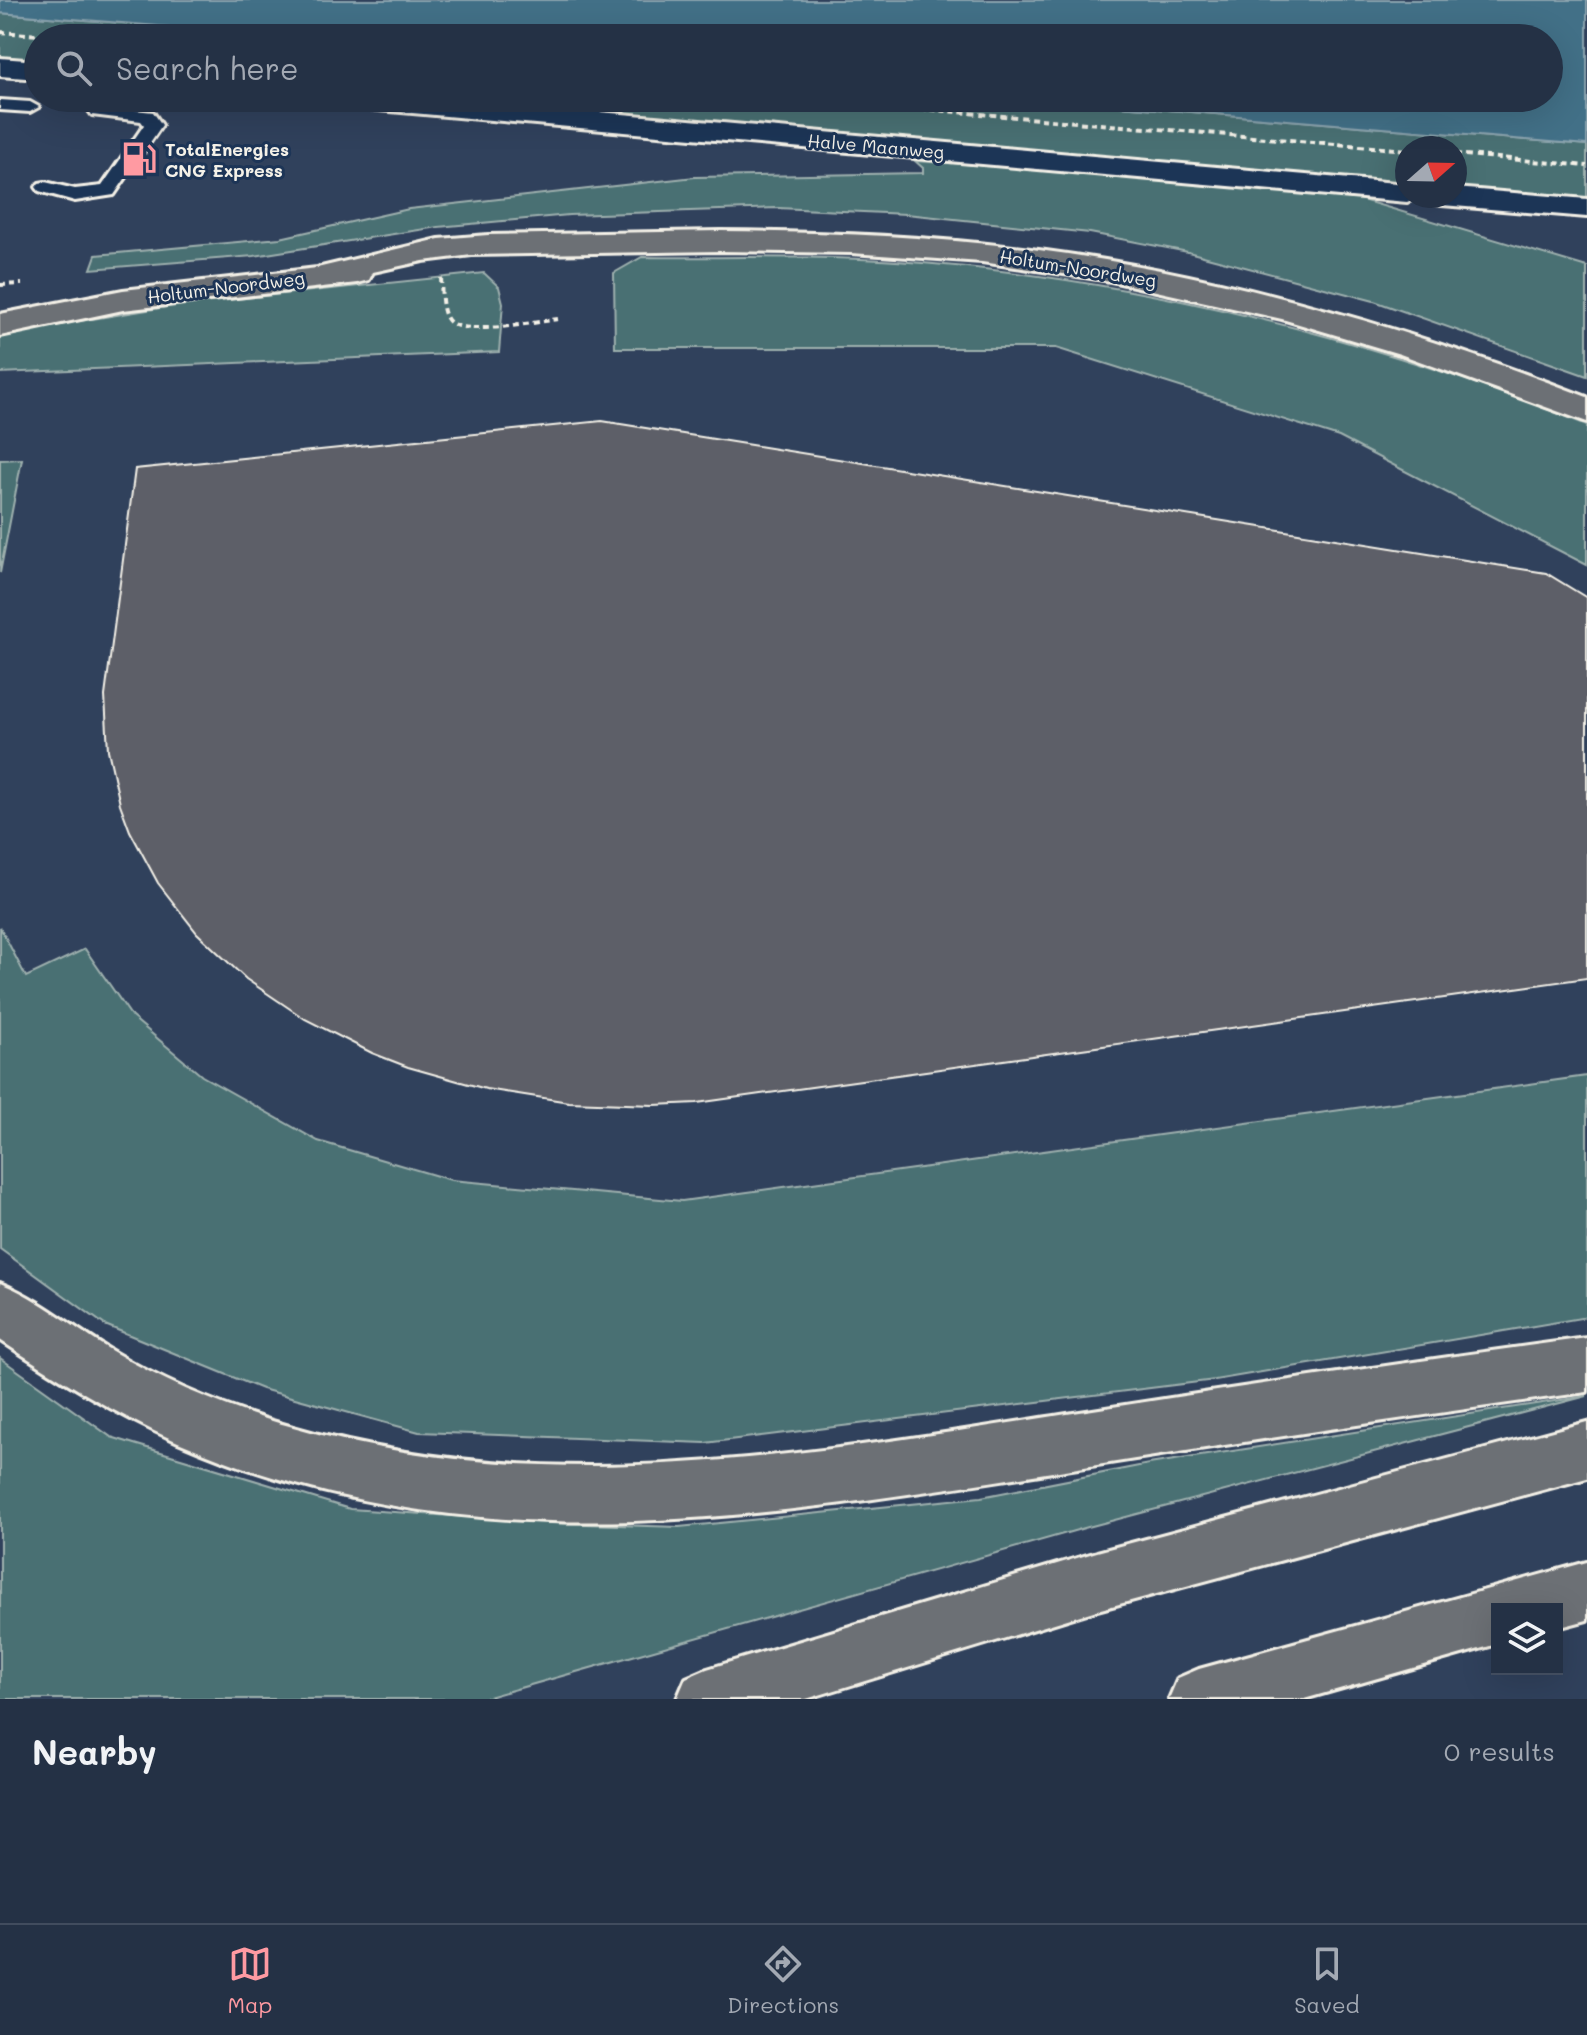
<!DOCTYPE html>
<style>
:root{--surface:#243145;--page:#2c394c;--text:#f1f3f6;--muted:#a3a9b3;--line:#414c5e;--accent:#ff9aa2}
body{margin:0;font-family:Mali,sans-serif;background:var(--page);color:var(--text)}
.controls{position:absolute;right:24px;bottom:24px;display:grid;overflow:hidden;border-radius:0px;box-shadow:0 8px 32px #0002}
.controls button{width:72px;height:72px;display:grid;place-items:center;padding:0;border:0;border-bottom:2px solid var(--line);background:var(--surface);color:var(--text);font:40px sans-serif}
.compass{position:absolute;left:1395px;top:136px;width:72px;height:72px;border-radius:50%;background:var(--surface);box-shadow:0 8px 32px #0002;rotate:70deg}
.list{margin:0;padding:0;list-style:none}
h2{display:flex;justify-content:space-between;align-items:center;height:104px;margin:0;padding:0 32px;font-size:34px}
h2 small{font-size:26px;font-weight:400;color:var(--muted)}
.icon{flex:none;width:44px;height:44px;fill:none;stroke:currentColor;stroke-width:2;stroke-linecap:round;stroke-linejoin:round}
.map{position:relative;flex:none;width:1587px;height:1699px;overflow:hidden}
.search{position:absolute;background:var(--surface);box-shadow:0 8px 32px #0002;left:24px;right:24px;top:24px;height:88px;display:flex;align-items:center;gap:20px;box-sizing:border-box;padding:0 28px;border-radius:44px;color:var(--muted);font-size:30px}
.sheet{height:224px;background:var(--surface)}
nav{display:flex;justify-content:space-around;align-items:center;box-sizing:border-box;height:112px;border-top:2px solid var(--line);background:var(--surface);font-size:22px;color:var(--muted)}
nav a{display:grid;justify-items:center;gap:4px}
nav .on{color:var(--accent)}
.map>svg:first-child{display:block}
.green{fill:#486f73;stroke:#9eb0ae;stroke-width:2}
.water{fill:#436f87;stroke:#8aa3ae;stroke-width:2}
.building{fill:#5d5e67;stroke:#f4f1e8;stroke-width:2}
.lines{fill:none;stroke-linecap:round;stroke-linejoin:round}
.lane-casing{stroke:#f4f1e8;stroke-width:6}
.street-casing{stroke:#f4f1e8;stroke-width:6}
.primary-casing{stroke:#f4f1e8;stroke-width:6}
.highway-casing{stroke:#f4f1e8;stroke-width:6}
.path{stroke:#f4f1e8;stroke-width:4;stroke-dasharray:6 4;stroke-linecap:butt}
.lane{fill:#1d3557;fill-rule:evenodd}
.street{fill:#1d3557;fill-rule:evenodd}
.primary{fill:#6c6f75;fill-rule:evenodd}
.highway{fill:#6c6f75;fill-rule:evenodd}
.labels{text-anchor:middle;dominant-baseline:central;stroke-width:6;stroke-linejoin:round;paint-order:stroke}
.far-street-label{font-size:18px;fill:#f4f1e8;stroke:#1d3557}
.far-poi-label{font-size:18px;font-weight:bold;fill:#f4f1e8;stroke:#1d3557;text-anchor:start}
</style>
<div class="map">
<svg width="1587" height="1699" viewBox="0 0 1587 1699">
<rect width="100%" height="100%" fill="#30415c"/>
<filter id="ink" filterUnits="userSpaceOnUse"><feTurbulence type="fractalNoise" baseFrequency=".0125" numOctaves="2"/><feDisplacementMap in="SourceGraphic" scale="16" xChannelSelector="R" yChannelSelector="G"/><feConvolveMatrix kernelMatrix="1 2 1 2 8 2 1 2 1" color-interpolation-filters="sRGB"/></filter>
<g filter="url(#ink)">
<path class="green" d="M0,13L306,38H38V68L0,65Z
M383,98H1023L1587,145V209L1455,196V148H1407V193L1319,187L1587,267V376L1374,301L1188,252L1090,233L906,214L778,208L569,215L438,227L254,256L91,269L96,255L280,238L409,209L695,177L923,173V168L915,161L1287,183Z
M642,257C726,258 812,255 896,261C1132,277 1368,337 1587,425V565L1339,437L1056,348H615L614,273Z
M484,273L499,287L503,303L499,352L0,373V334L178,305Z
M22,459L0,573V460Z
M0,927L26,977L85,949L132,1017L202,1076L318,1141L451,1180L682,1201L1587,1076V1317L1215,1380L705,1443L419,1432L262,1389L105,1325L0,1249Z
M0,1358L111,1437L350,1509L554,1523L679,1527L981,1497L1149,1464L1587,1396L1088,1527L481,1699H0Z"/>
<path class="water" d="M0,0H1587V145L1023,98H1549V38H306L0,13Z"/>
<path class="building" d="M130,98H134L164,101L159,108L125,105Z
M602,421L1546,573L1587,598V978L697,1103L654,1105L569,1102L486,1089L408,1067L372,1053L305,1019L246,979L197,933L158,883L130,831L120,804L108,750L105,696L135,469Z"/>
<g class="lines">
<g class="lane-casing">
<path id="lane" d="M0,100L30,102L39,107L30,112L0,110Z
M98,106L153,112L162,125L114,195L75,201L39,191L36,187L39,183L45,182L75,189L102,186L144,125L141,121L92,115L89,111Z"/>
</g>
<g class="street-casing">
<path id="street" d="M0,58L38,61V79L0,76Z
M330,98H443L1407,184V196H1420L1407,202L345,107L335,104Z
M1455,188L1587,199V217L1442,205L1431,203L1426,196H1455Z"/>
</g>
<g class="primary-casing">
<path id="primary" d="M720,231C829,232 937,236 1046,251C1231,276 1413,330 1587,397V422L1400,354L1282,319L1111,281L982,262L851,253L720,251L472,255L423,261L373,272L369,280L357,283L123,310L0,336V314L123,290L317,268L439,239L488,235Z"/>
</g>
<g class="highway-casing">
<path id="highway" d="M0,1283C40,1299 75,1329 112,1351C167,1384 231,1410 293,1427C547,1501 812,1454 1067,1414C1240,1387 1413,1361 1587,1338V1392C1411,1416 1235,1443 1059,1471C759,1518 468,1568 178,1442C115,1414 57,1378 0,1340Z
M1587,1422V1478L1097,1610L806,1699H677L686,1678L707,1669L1097,1552Z
M1587,1562V1620L1557,1628V1609H1497V1644L1304,1699H1169L1178,1678L1199,1669Z"/>
</g>
<path class="path" d="M0,32L76,38
M791,98L1407,150
M1455,154L1587,166
M441,278C442,290 440,313 450,322C466,336 536,322 558,319
M0,285L22,284"/>
<use href="#lane" class="lane"/>
<use href="#street" class="street"/>
<use href="#primary" class="primary"/>
<use href="#highway" class="highway"/>
</g>
</g>
<defs>
<g id="fuel-bare" transform="scale(2.76)"><path d="M-5.5-6h7V0h2V4h1.3V-2.5L3-4.5l.8-.8L6-3V5H2.5V1h-1V6h-7ZM-4.2-4.7v3.2H.2V-4.7Z" fill="#ff9aa2" stroke="#1d3557" stroke-width="2.5" paint-order="stroke"/></g>
</defs>
<g fill-rule="evenodd">
<use href="#fuel-bare" x="139" y="159"/>
</g>
<g class="labels">
<g class="far-street-label">
<text transform="translate(876 146) rotate(5)">Halve Maanweg</text>
<text transform="translate(1078 268) rotate(9)">Holtum-Noordweg</text>
<text transform="translate(226 287) rotate(-7)">Holtum-Noordweg</text>
</g>
<g class="far-poi-label">
<text x="165" y="149">TotalEnergies<tspan x="165" dy="21">CNG Express</tspan></text>
</g>
</g>
</svg>
<div class="controls">
<button><svg class="icon" aria-label="layers" viewBox="0 0 24 24"><path d="M12 4l9 5-9 5-9-5zM3 14l9 5 9-5"/></svg></button>
</div>
<svg class="compass" viewBox="-18 -18 36 36"><path d="M0-13l5 13h-10z" fill="#e53935"/><path d="M0 13l5-13h-10z" fill="#a3a9b3"/></svg>
<div class="search"><svg class="icon" aria-label="search" viewBox="0 0 24 24"><circle cx="10" cy="10" r="6"/><path d="M15 15l6 6"/></svg>Search here</div>
</div>
<section class="sheet">
<h2>Nearby<small>0 results</small></h2>
<ul class="list">
</ul>
</section>
<nav>
<a class="on"><svg class="icon" aria-label="map" viewBox="0 0 24 24"><path d="M3 6l6-2 6 2 6-2v14l-6 2-6-2-6 2zM9 4v14M15 6v14"/></svg>Map</a>
<a><svg class="icon" aria-label="directions" viewBox="0 0 24 24"><path d="M12 3l9 9-9 9-9-9zM9 14v-3h6M13 9l2 2-2 2"/></svg>Directions</a>
<a><svg class="icon" aria-label="saved" viewBox="0 0 24 24"><path d="M7 4h10v16l-5-4-5 4z"/></svg>Saved</a>
</nav>
